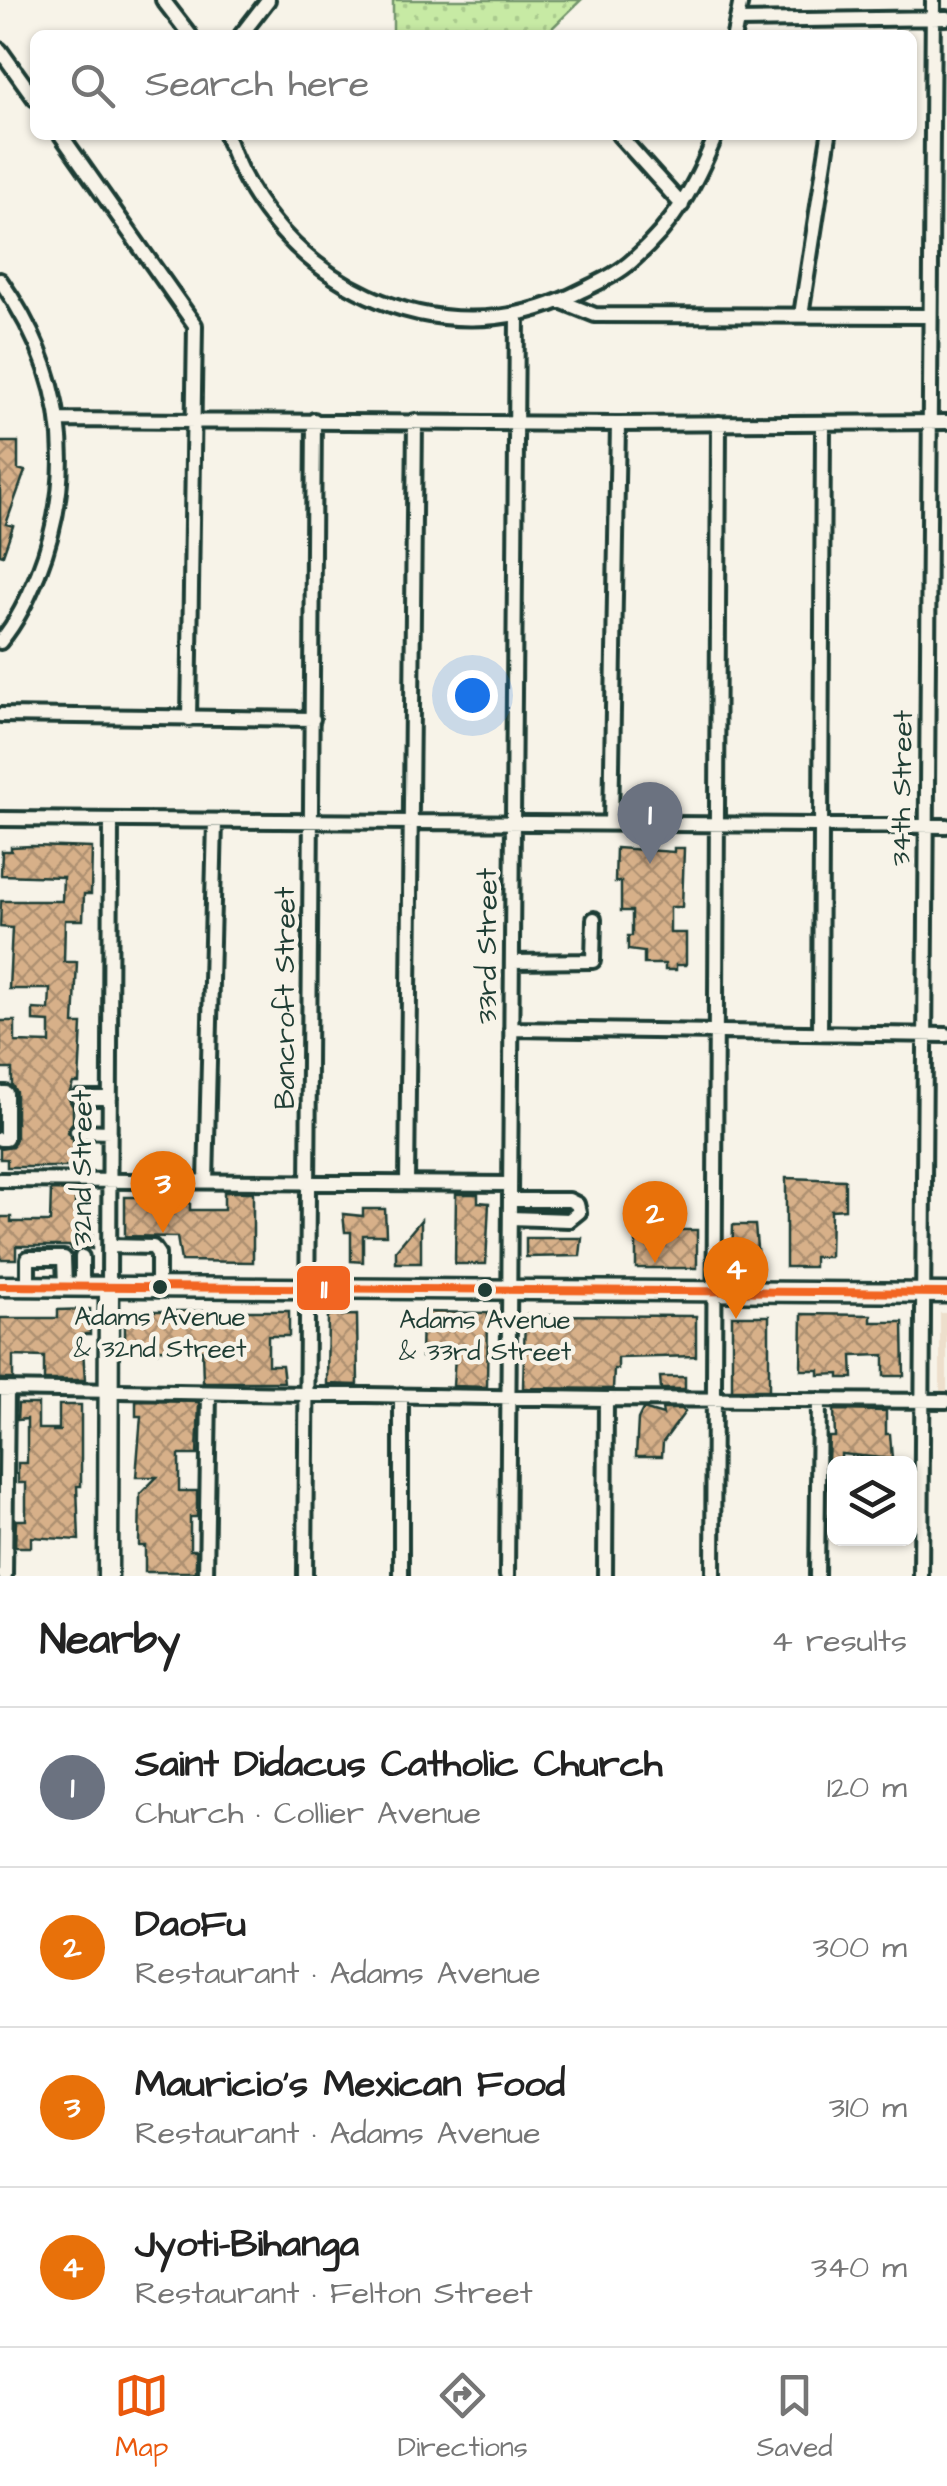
<!DOCTYPE html>
<meta charset="utf-8">
<style>
:root{--surface:#fff;--page:#f2f2f2;--text:#222;--muted:#767676;--line:#e0e0e0;--accent:#ea580c}
body{margin:0;font-family:"Architects Daughter",sans-serif;background:var(--page);color:var(--text)}
.controls{position:absolute;right:30px;bottom:30px;display:grid;overflow:hidden;border-radius:15px;box-shadow:0 2px 8px #0004}
.controls button{width:90px;height:90px;display:grid;place-items:center;padding:0;border:0;border-bottom:2px solid var(--line);background:var(--surface);color:var(--text);font:50px sans-serif}
.you{position:absolute;left:472px;top:695px;width:35px;height:35px;margin:-25px;border:8px solid #fff;border-radius:50%;background:#1a73e8;box-shadow:0 0 0 15px #1a73e833}
.badge{display:grid;place-items:center;width:65px;height:65px;border-radius:50%;background:var(--accent);color:#fff;font-size:32px;font-weight:700}
.pin{position:absolute;translate:-50% -82px;filter:drop-shadow(0 2px 5px #0008)}
.pin::after{content:'';position:absolute;top:52px;width:35px;height:30px;background:inherit;clip-path:polygon(0 0,100% 0,50% 100%)}
.list{margin:0;padding:0;list-style:none}
h2{display:flex;justify-content:space-between;align-items:center;height:130px;margin:0;padding:0 40px;font-size:42px}
h2 small{font-size:32px;font-weight:400;color:var(--muted)}
.list li{display:grid;grid-template-columns:65px 1fr auto;gap:30px;align-items:center;box-sizing:border-box;height:160px;padding:0 40px;border-top:2px solid var(--line)}
.list b{display:block;font-size:38px;white-space:nowrap}
.list p{margin:0;font-size:32px;white-space:nowrap;color:var(--muted)}
.list em{font-size:32px;font-style:normal;color:var(--muted)}
.icon{flex:none;width:55px;height:55px;fill:none;stroke:currentColor;stroke-width:2;stroke-linecap:round;stroke-linejoin:round}
.map{position:relative;flex:none;width:947px;height:1576px;overflow:hidden}
.search{position:absolute;background:var(--surface);box-shadow:0 2px 8px #0004;left:30px;right:30px;top:30px;height:110px;display:flex;align-items:center;gap:25px;box-sizing:border-box;padding:0 35px;border-radius:15px;color:var(--muted);font-size:38px}
.sheet{height:770px;background:var(--surface)}
nav{display:flex;justify-content:space-around;align-items:center;box-sizing:border-box;height:140px;border-top:2px solid var(--line);background:var(--surface);font-size:28px;color:var(--muted)}
nav a{display:grid;justify-items:center;gap:5px}
nav .on{color:var(--accent)}
.map>svg:first-child{display:block}
.built{fill:#eddfcc}
.green{fill:url(#green-dots);stroke:#73946c;stroke-width:2.5}
.building{fill:url(#building-cross-hatch);stroke:#1f3d34;stroke-width:2.5}
.lines{fill:none;stroke-linecap:round;stroke-linejoin:round}
.minor-casing{stroke:#1f3d34;stroke-width:20}
.major-casing{stroke:#1f3d34;stroke-width:25}
.path{stroke:#1f3d34;stroke-width:2.5;stroke-dasharray:10 8;stroke-linecap:butt}
.minor{stroke:#f7f3e8;stroke-width:12}
.major{stroke:#f7f3e8;stroke-width:18}
.bus-1-casing{stroke:#f7f3e8;stroke-width:15}
.bus-1{stroke:#f26522;stroke-width:8}
.bus-dot{fill:#1f3d34;stroke:#f7f3e8;stroke-width:4}
.labels{text-anchor:middle;dominant-baseline:central;stroke-width:9;stroke-linejoin:round;paint-order:stroke}
.bus-label{font-size:26px;fill:#1f3d34;stroke:#f7f3e8}
.street-label{font-size:28px;fill:#1f3d34;stroke:#f7f3e8}
.line-badge{stroke:#f7f3e8;stroke-width:4}
.badge-label{font-size:28px;text-anchor:middle;font-weight:bold;fill:#fff}
</style>
<div class="map">
<svg width="947" height="1576" viewBox="0 0 947 1576">
<defs>
<pattern id="green-dots" width="8" height="8" patternUnits="userSpaceOnUse" patternTransform="scale(2.5)"><rect width="8" height="8" fill="#c7eaa4"/><path d="M2 2h.1M6 6h.1" fill="none" stroke="#aaca8e" stroke-width="1.8" stroke-linecap="round"/></pattern>
<pattern id="building-cross-hatch" width="8" height="8" patternUnits="userSpaceOnUse" patternTransform="scale(2.5)"><rect width="8" height="8" fill="#d7b089"/><path d="M0 0l8 8M0 8l8-8" fill="none" stroke="#ae9071"/></pattern>
</defs>
<rect width="100%" height="100%" fill="#f7f3e8"/>
<filter id="ink" filterUnits="userSpaceOnUse"><feTurbulence type="fractalNoise" baseFrequency=".01" numOctaves="2"/><feDisplacementMap in="SourceGraphic" scale="20" xChannelSelector="R" yChannelSelector="G"/><feConvolveMatrix kernelMatrix="1 2 1 2 8 2 1 2 1" color-interpolation-filters="sRGB"/></filter>
<g filter="url(#ink)">
<path class="built" d="M940,1313H947V1399H940Z"/>
<path class="green" d="M393,0H581L545,35H393Z"/>
<path class="building" d="M0,442H18V469L25,471L6,524L13,526L3,555L0,554Z
M32,846L92,848L91,894H84L83,920H65L64,962H77L74,1024H82L79,1083H73L68,1097L73,1107V1122L67,1132L73,1140L74,1167H7V1159H0V1149L12,1147L16,1139V1092L12,1085V1069H1L0,1021H15V1042L50,1043V1022L33,1021V1009L49,1010L50,989H9L12,928L0,927L1,901H62L63,877L1,875L2,851H11V847Z
M616,848L674,852V848H684L682,907H670V933H686V965H676V970H665V964H644V952L628,950V936H632V911H621V882H615Z
M786,1178L845,1180V1209L831,1210L830,1257H814V1267H786Z
M51,1190L75,1191V1208H84V1217L92,1218V1249L81,1247L74,1252L69,1246H16V1259H0V1217H11V1222H50Z
M224,1192H253V1262L181,1261L177,1237L125,1236V1197H176V1203H190V1210H224Z
M456,1194H478V1202L489,1203L486,1264H455Z
M363,1209H385L386,1235H363V1262L351,1261V1232H345L343,1214L363,1216Z
M421,1220V1263H396V1250Z
M733,1225H755L758,1259H754V1266H732Z
M636,1230H697V1268H636Z
M526,1238H582L580,1256L526,1257Z
M90,1309V1334H82L85,1380H44V1357L13,1356V1379H0V1318H58V1310Z
M125,1311H289V1336H268V1365H282L284,1382H203L202,1350L157,1349V1352H125Z
M422,1312L488,1313L487,1387L453,1386L455,1356L421,1357Z
M802,1314L871,1315V1322H903L904,1376H884V1355L852,1356L853,1378H839V1374L819,1375V1370H801Z
M357,1315L358,1385L327,1384L328,1316Z
M525,1315L696,1316V1356L618,1358V1369H614L613,1389L523,1388Z
M732,1316H769V1390H732Z
M660,1377H685V1389H661Z
M136,1401L199,1402L197,1455H179V1491H197V1517H190V1550H196V1572H145V1546H139L140,1494L157,1477H136L141,1416H136Z
M18,1404H38V1429H59V1405H81V1486H77L79,1540L31,1537V1547H15L16,1520H26V1483H18V1463H27V1419L17,1420Z
M643,1409L663,1415L662,1409H682L685,1412L663,1442L662,1456H636L638,1419Z
M834,1410L886,1411V1434H890L892,1459L841,1454V1461H828L829,1437H835Z"/>
<g class="lines">
<g class="minor-casing">
<path id="minor" d="M163,0L190,35
M737,21L947,18
M241,35L268,0
M734,35L741,0
M0,50L35,99
M61,135L195,325L189,719
M226,135C276,282 437,365 581,291C599,282 618,274 633,260C675,223 695,186 716,135
M619,135L682,205
M0,280C64,371 79,470 38,574C28,598 17,622 0,642
M560,301L595,315L930,316
M801,315L829,135
M60,420L618,424L947,422
M0,715L313,719
M0,819L947,826
M611,824L618,424
M512,962L593,961L594,919
M511,1029L947,1035
M820,1034L823,424
M0,1093H6V1139H0
M78,1098H110
M77,1131L110,1132
M0,1180L510,1184
M206,1182L215,821
M407,1183L415,421
M510,1218L569,1220L579,1212L577,1204L569,1200H510
M109,1246L153,1247L158,1254V1287
M82,1257V1286
M28,1286V1258H64L65,1286
M109,1286L111,820
M0,1389L606,1399L947,1401
M401,1395V1576
M5,1576L7,1389
M206,1576L209,1393
M305,1576L314,420
M507,1576L517,316
M605,1576L606,1399
M713,1576L719,423
M817,1576L819,1400
M921,1576L933,0"/>
</g>
<g class="major-casing">
<path id="major" d="M0,1286L947,1293
M108,1576L109,1286"/>
</g>
<path class="path" d="M52,1431H61"/>
<use href="#minor" class="minor"/>
<use href="#major" class="major"/>
<g class="bus-1-casing">
<path id="bus-1" d="M0,1286L947,1293"/>
</g>
<use href="#bus-1" class="bus-1"/>
</g>
</g>
<g class="bus-dot">
<circle cx="160" cy="1287" r="9"/>
<circle cx="485" cy="1290" r="9"/>
</g>
<g class="labels">
<g class="bus-label">
<text x="160" y="1317">Adams Avenue<tspan x="160" dy="32">&amp; 32nd Street</tspan></text>
<text x="485" y="1320">Adams Avenue<tspan x="485" dy="32">&amp; 33rd Street</tspan></text>
</g>
<g class="street-label">
<text transform="translate(902 788) rotate(-89)">34th Street</text>
<text transform="translate(487 946) rotate(-90)">33rd Street</text>
<text transform="translate(285 998) rotate(-90)">Bancroft Street</text>
<text transform="translate(82 1168) rotate(-90)">32nd Street</text>
</g>
</g>
<rect class="line-badge" x="295" y="1264" width="57" height="48" rx="10" fill="#f26522"/>
<g class="badge-label">
<text x="324" y="1298">11</text>
</g>
</svg>
<div class="controls">
<button><svg class="icon" aria-label="layers" viewBox="0 0 24 24"><path d="M12 4l9 5-9 5-9-5zM3 14l9 5 9-5"/></svg></button>
</div>
<div class="you"></div>
<div class="pin badge" style="left:650px;top:864px;background:#6b7280">1</div>
<div class="pin badge" style="left:655px;top:1263px;background:#e8710a">2</div>
<div class="pin badge" style="left:163px;top:1233px;background:#e8710a">3</div>
<div class="pin badge" style="left:736px;top:1319px;background:#e8710a">4</div>
<div class="search"><svg class="icon" aria-label="search" viewBox="0 0 24 24"><circle cx="10" cy="10" r="6"/><path d="M15 15l6 6"/></svg>Search here</div>
</div>
<section class="sheet">
<h2>Nearby<small>4 results</small></h2>
<ul class="list">
<li><span class="badge" style="background:#6b7280">1</span><div><b>Saint Didacus Catholic Church</b><p>Church · Collier Avenue</p></div><em>120 m</em></li>
<li><span class="badge" style="background:#e8710a">2</span><div><b>DaoFu</b><p>Restaurant · Adams Avenue</p></div><em>300 m</em></li>
<li><span class="badge" style="background:#e8710a">3</span><div><b>Mauricio's Mexican Food</b><p>Restaurant · Adams Avenue</p></div><em>310 m</em></li>
<li><span class="badge" style="background:#e8710a">4</span><div><b>Jyoti-Bihanga</b><p>Restaurant · Felton Street</p></div><em>340 m</em></li>
</ul>
</section>
<nav>
<a class="on"><svg class="icon" aria-label="map" viewBox="0 0 24 24"><path d="M3 6l6-2 6 2 6-2v14l-6 2-6-2-6 2zM9 4v14M15 6v14"/></svg>Map</a>
<a><svg class="icon" aria-label="directions" viewBox="0 0 24 24"><path d="M12 3l9 9-9 9-9-9zM9 14v-3h6M13 9l2 2-2 2"/></svg>Directions</a>
<a><svg class="icon" aria-label="saved" viewBox="0 0 24 24"><path d="M7 4h10v16l-5-4-5 4z"/></svg>Saved</a>
</nav>
